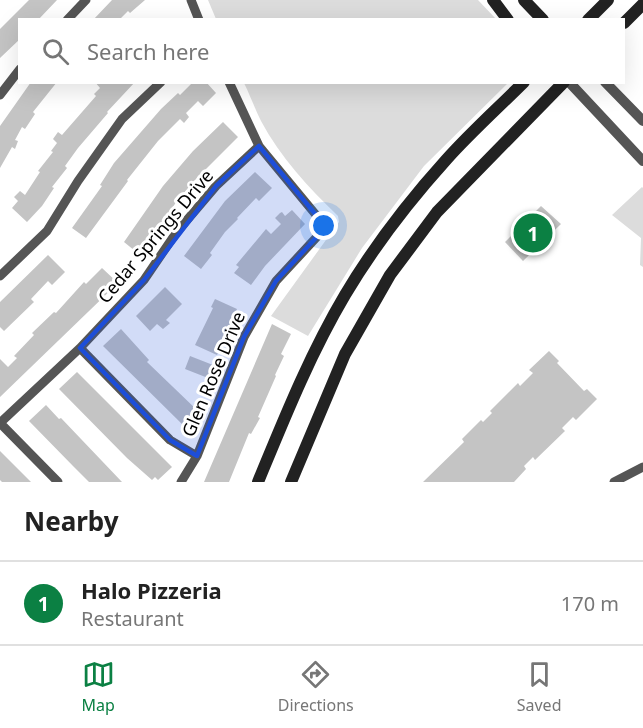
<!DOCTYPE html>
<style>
:root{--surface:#fff;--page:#f6f6f6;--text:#222;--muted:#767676;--line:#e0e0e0;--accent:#0b8043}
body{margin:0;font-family:"Noto Sans",sans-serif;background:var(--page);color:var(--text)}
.you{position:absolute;left:324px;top:226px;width:21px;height:21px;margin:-15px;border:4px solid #fff;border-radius:50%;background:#1a73e8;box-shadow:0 0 0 9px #1a73e833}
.badge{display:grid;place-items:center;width:39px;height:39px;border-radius:50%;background:var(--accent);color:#fff;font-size:20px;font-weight:700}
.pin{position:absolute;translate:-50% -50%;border:3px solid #fff;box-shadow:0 2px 6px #0006}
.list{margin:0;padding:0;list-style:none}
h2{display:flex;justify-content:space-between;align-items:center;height:78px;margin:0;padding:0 24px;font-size:26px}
h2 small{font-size:20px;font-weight:400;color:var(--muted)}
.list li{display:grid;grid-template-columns:39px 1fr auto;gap:18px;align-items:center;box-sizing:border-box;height:84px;padding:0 24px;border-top:2px solid var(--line)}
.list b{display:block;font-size:22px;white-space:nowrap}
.list p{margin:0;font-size:20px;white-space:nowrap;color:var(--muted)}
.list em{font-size:20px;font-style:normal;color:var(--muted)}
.icon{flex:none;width:33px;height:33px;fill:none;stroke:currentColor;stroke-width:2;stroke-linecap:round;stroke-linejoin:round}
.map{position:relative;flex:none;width:643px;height:482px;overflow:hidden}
.search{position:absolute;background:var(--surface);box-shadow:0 6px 24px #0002;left:18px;right:18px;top:18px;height:66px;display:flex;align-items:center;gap:15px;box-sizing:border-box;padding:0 21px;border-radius:0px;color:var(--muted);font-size:22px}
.sheet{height:162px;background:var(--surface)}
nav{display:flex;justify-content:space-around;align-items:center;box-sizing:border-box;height:84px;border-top:2px solid var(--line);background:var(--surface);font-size:16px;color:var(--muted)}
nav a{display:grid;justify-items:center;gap:3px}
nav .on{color:var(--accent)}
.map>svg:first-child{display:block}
.green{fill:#dcdcdc}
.building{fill:#c4c4c4}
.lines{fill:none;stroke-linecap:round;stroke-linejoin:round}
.minor{stroke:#555;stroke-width:9}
.tertiary{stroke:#555;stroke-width:10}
.secondary{stroke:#222;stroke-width:12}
.marked{fill:#1d4ed8;fill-opacity:0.2;stroke:#1d4ed8;stroke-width:4.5;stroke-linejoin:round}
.labels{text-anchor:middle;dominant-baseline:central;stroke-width:6;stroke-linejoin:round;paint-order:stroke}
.street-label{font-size:18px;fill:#000;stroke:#fff}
</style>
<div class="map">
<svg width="643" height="482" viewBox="0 0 643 482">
<rect width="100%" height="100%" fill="#fff"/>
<path class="green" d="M208,0H478L496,19H216Z
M244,83H508L424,166L362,248L308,336L271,316L339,222L338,216C309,188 280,157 261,121C255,109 250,95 244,83Z
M642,187L643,188V267L640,265L641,238L612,215Z"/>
<path class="building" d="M29,0H57L38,20H20V39L0,58V29Z
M112,0H145L130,13L128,11L119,20H93Z
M31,82H57L33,112L35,114L25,129L22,127L15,140L18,141L15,149L12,147L0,168V126Z
M95,82H135L107,112L108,113L78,148L65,166L67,168L52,187L54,188L42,206L27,222L12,208L18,201L14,197L20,191L25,195L40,172L38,171L53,152L51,151L57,143L53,139L58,132L62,135L96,96L94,94L100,88Z
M193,82H206L216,93L203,106L198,101L186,113L189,117L184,123L180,119L158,141L127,180L128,181L86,238L72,228L102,186L100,185L114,163L161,109L178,93L180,95Z
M223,122L238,137L190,185L191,186L179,198L140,255L124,242L163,186L193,151Z
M255,172L272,188L259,201L256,198L237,218L238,219L225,232L210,253L212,255L201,269L184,256L225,201Z
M541,206L561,224L523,261L505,242Z
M292,210L305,224L265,266L251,285L234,273L239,267L236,265L266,229L271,234L281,224L275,218L280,213L282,212L285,216Z
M48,255L65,272L52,285L48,281L31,299L34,302L4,331L0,327V302Z
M102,268L118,283L0,397V359L8,367L17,358L14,356L34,335L32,333L54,312L56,313L84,282L86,284Z
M165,287L182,304L166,320L170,323L163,329L157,324L150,331L136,316Z
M215,299L237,309L217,355L195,345L213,308L211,307Z
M272,324L291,334L281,354L284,356L275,375L276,376L258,417L260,418L251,434L249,433L229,482H204Z
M121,329L149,360L147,362L198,411L184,426L103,346Z
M549,351L559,361L557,363L584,391L587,389L597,399L576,420L573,417L562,428L565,431L535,460L533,457L524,466L526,469L514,482H423L464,442L462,439L481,420L483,422L492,413L490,411L518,383L520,386L533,373L529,370Z
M190,356L213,365L208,378L185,369Z
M77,372L172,467L158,480L155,477L152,480L127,458L59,389Z
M46,405L59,419L61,418L122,482H89L73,466L29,421Z
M0,451L31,482H2L0,480Z"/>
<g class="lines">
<path class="minor" d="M191,0L199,20
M67,20L86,0
M0,95L20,69
M0,276L47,231L78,181L122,119L161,82
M80,348L170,440L197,456
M0,423L80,348L144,280L176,233L216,186L259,146
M0,423L58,482
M181,482L197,456L244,337L276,281L326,227L259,146L229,82
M614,482L643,467"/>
<path class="tertiary" d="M569,82L643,161
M605,82L643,121"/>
<path class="secondary" d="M493,0L508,20
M524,0L543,20
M588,20L608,0
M624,23L643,4
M258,482C284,419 310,354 345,295C373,248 409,201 446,160C470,133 498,108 524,82
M291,482L345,354L390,275L437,212L564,82"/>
</g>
<path class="marked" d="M259,146L326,227L276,281L244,337L197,456L170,440L80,348L144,280L216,186Z"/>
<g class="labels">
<g class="street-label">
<text transform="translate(155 236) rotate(-50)">Cedar Springs Drive</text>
<text transform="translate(213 374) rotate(-67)">Glen Rose Drive</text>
</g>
</g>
</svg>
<div class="you"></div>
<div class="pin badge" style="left:533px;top:233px">1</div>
<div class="search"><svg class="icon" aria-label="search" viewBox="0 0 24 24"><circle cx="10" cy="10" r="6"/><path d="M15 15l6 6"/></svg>Search here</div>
</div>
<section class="sheet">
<h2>Nearby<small></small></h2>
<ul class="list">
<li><span class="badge">1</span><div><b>Halo Pizzeria</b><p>Restaurant</p></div><em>170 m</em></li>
</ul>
</section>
<nav>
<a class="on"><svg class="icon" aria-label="map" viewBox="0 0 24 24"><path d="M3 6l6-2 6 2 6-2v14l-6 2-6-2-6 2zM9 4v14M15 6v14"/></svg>Map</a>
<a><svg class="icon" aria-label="directions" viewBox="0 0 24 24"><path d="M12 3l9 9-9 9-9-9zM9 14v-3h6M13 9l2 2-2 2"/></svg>Directions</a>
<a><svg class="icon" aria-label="saved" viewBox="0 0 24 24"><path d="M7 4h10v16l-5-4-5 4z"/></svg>Saved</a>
</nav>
